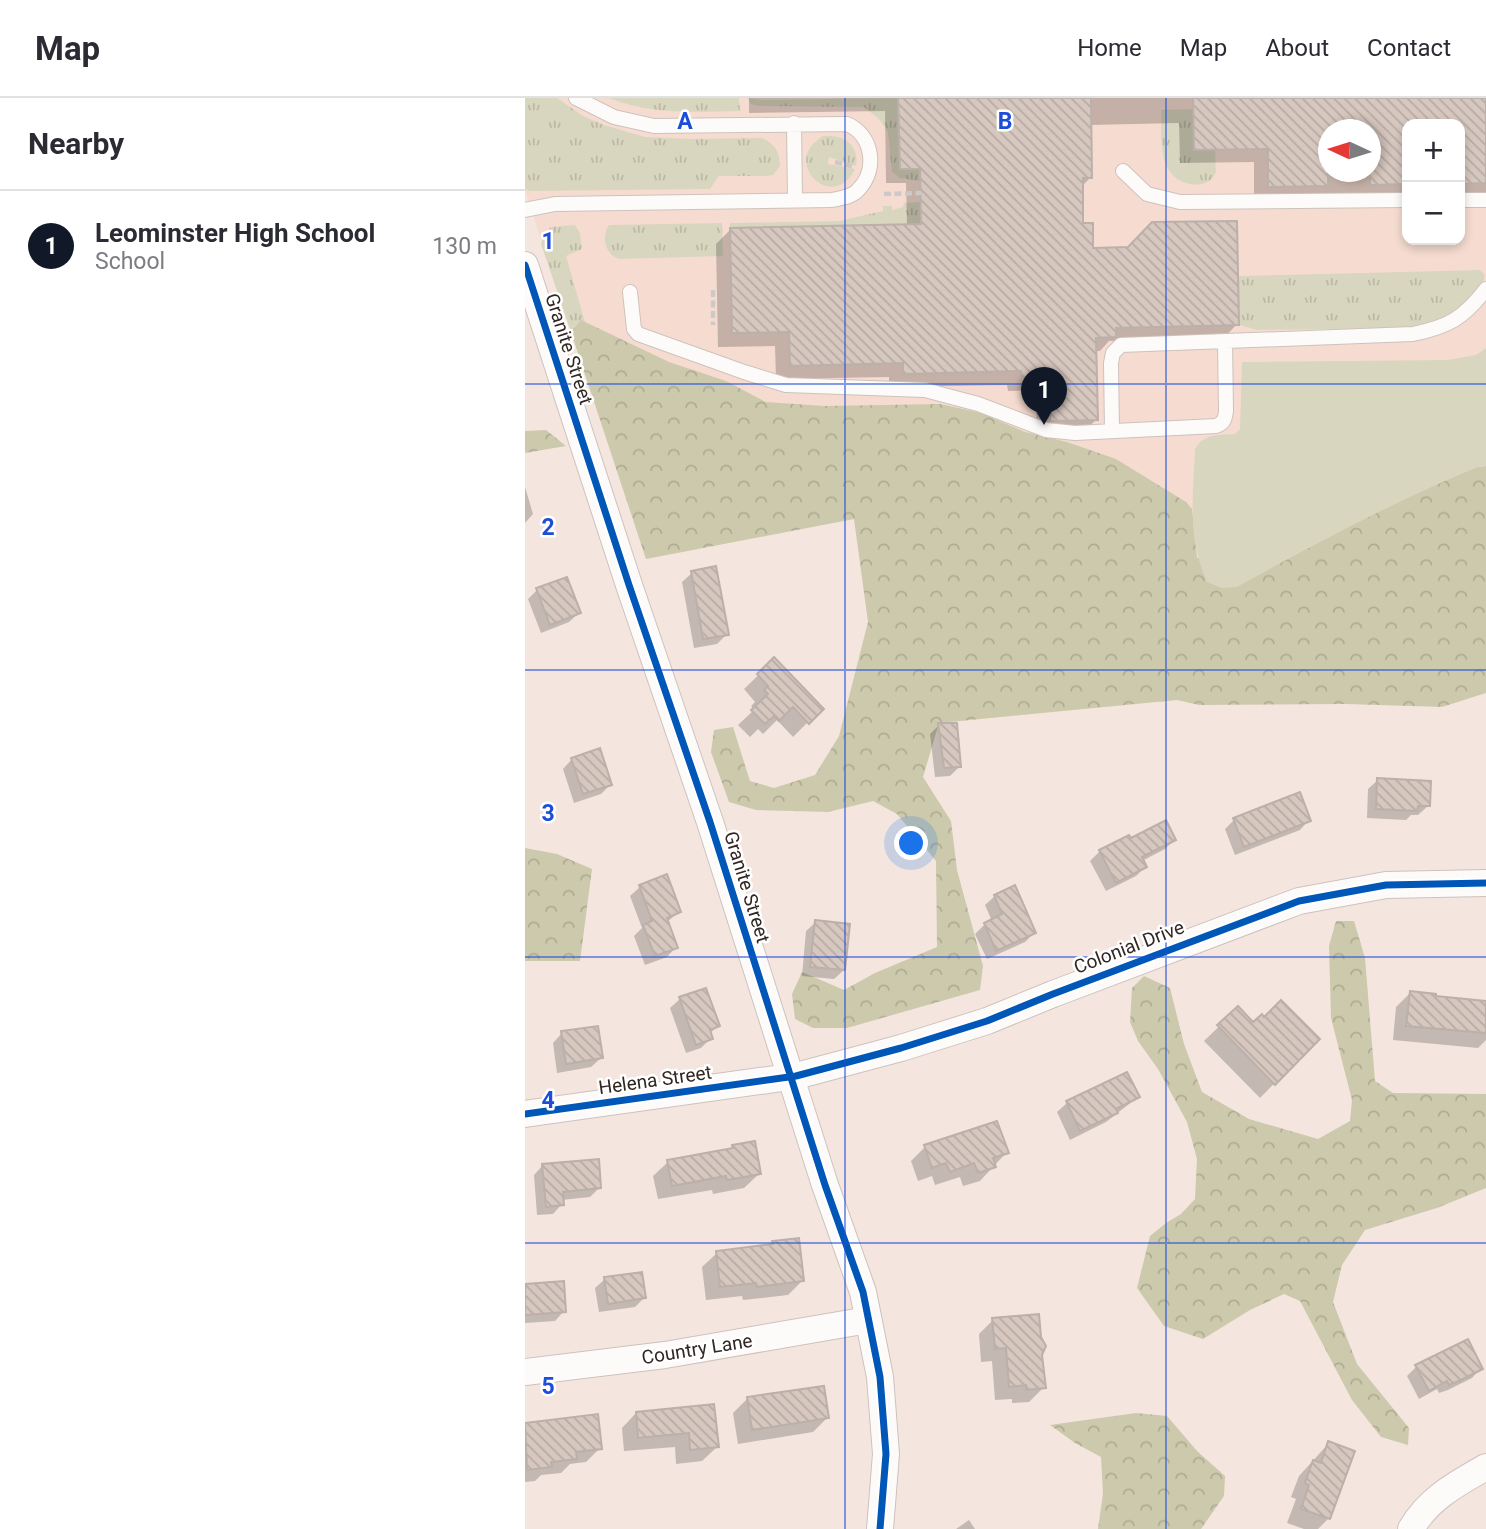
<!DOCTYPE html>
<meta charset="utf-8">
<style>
:root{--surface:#fff;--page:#f2f2f3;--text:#2b2b33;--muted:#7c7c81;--line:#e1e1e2;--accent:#111827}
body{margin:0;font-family:Roboto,sans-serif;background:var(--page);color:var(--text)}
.controls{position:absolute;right:21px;top:21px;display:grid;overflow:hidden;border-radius:14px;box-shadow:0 4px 10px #0003}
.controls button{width:63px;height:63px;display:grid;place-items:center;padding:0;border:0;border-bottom:2px solid var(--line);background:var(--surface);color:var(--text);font:35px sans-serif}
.compass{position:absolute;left:793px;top:21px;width:63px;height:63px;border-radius:50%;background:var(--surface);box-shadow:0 4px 10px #0003;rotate:274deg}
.you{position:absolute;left:387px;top:746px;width:24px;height:24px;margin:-18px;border:5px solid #fff;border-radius:50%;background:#1a73e8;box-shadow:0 0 0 10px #1a73e833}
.badge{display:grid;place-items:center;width:46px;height:46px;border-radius:50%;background:var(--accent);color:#fff;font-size:23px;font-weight:700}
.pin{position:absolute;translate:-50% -58px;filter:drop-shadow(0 2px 4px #0008)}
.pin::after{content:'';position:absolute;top:37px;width:24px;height:21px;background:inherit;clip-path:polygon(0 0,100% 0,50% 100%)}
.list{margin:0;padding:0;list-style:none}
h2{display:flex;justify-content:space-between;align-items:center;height:91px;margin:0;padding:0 28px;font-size:30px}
h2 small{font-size:23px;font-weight:400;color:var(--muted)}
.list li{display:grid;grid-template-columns:46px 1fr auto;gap:21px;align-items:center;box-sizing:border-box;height:112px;padding:0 28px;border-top:2px solid var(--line)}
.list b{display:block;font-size:26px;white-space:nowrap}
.list p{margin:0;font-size:23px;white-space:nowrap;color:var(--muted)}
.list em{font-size:23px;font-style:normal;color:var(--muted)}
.map{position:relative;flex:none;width:961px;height:1431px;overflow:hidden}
header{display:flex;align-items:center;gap:42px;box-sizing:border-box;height:98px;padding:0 35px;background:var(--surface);border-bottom:2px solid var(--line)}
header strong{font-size:33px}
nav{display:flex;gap:38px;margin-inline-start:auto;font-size:24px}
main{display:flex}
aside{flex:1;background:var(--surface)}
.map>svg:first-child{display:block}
.built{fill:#f6dcd0;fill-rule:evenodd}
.grass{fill:url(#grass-tufts)}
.forest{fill:url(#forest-crowns)}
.green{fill:#d9d6bf}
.shadow{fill:#0003;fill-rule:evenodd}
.building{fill:url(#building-back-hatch);stroke:#bbb0aa;stroke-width:2}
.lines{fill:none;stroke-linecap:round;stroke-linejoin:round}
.service-casing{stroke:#cdc2bd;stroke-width:16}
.minor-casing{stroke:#cdc2bd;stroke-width:28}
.path{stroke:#cdc9c7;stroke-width:4.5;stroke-dasharray:7 3.5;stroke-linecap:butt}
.service{stroke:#fdfbfa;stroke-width:14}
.minor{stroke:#fdfbfa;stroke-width:26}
.cycleway-casing{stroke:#fff;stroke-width:11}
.cycleway{stroke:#0057b8;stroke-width:7}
.grid{fill:none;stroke:#1d4ed8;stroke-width:2;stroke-opacity:0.55}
.labels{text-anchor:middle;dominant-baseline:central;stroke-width:5;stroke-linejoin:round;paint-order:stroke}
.street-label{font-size:19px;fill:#302622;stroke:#fff}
.grid-label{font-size:23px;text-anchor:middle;font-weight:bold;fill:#1d4ed8;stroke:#fff;stroke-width:5;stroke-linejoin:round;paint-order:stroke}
</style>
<header>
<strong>Map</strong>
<nav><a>Home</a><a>Map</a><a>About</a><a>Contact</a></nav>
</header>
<main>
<aside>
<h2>Nearby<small></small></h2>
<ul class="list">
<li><span class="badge">1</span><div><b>Leominster High School</b><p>School</p></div><em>130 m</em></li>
</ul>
</aside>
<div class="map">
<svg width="961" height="1431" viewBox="0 0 961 1431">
<defs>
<pattern id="grass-tufts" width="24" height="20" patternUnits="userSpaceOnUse" patternTransform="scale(1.75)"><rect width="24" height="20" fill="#d9d6bf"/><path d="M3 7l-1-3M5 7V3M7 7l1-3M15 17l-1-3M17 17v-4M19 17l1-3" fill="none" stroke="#bbb8a4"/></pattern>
<pattern id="forest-crowns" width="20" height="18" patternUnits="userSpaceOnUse" patternTransform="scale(1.75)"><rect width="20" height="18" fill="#ccc9ac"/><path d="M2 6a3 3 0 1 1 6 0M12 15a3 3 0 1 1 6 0" fill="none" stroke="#b0ac94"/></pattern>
<pattern id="building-back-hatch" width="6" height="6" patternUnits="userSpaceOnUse" patternTransform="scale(1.75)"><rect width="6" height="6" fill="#d6c7bf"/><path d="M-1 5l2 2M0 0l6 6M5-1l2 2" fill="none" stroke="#b8aba4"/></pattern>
</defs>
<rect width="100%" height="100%" fill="#f4e6df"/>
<path class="built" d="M0,0H961V571L358,631L329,420L121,461L0,93ZM882,26H935V142H882ZM804,32H846V74H804Z"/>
<path class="grass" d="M0,0H32L58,18L79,27L120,39L166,41L236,40C249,44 255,54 255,68L248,77L243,78H194L185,91L4,93L0,91Z
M84,0H214L215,13C169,14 127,17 84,0Z
M222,0L239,2L373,0L375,71H395V83L375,80L367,74L363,34L354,21L339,9L233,8L226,6Z
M668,11L669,51L690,52L691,74L687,81C680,87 671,88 661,85C631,76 637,37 636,12Z
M298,38C317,36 335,46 331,68L304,59L303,66L330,71C308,116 254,64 298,38Z
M396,104V126L205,130V125L314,123L358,113V108H367V112L378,109L379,105Z
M197,125L198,158L94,161C80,156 76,139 84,127Z
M50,127L55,135L57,151L41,158L60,224L56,223L46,234L16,146L19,136L26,129Z
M955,172L960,177C954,208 915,223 887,230L732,232L714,227L713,178Z"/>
<path class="forest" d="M56,222L144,264L201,283L241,304L300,308L415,306L456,315L500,334L542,344L591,361L661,404L667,411L672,460L815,432L893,394L952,369L961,368V595L917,609L820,606L674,607L652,602L414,625L398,679L426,723L432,772L458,868L455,892L322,930H288L270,921L267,896L277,874L319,892L350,875L412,849L411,763L372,716L348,703L303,714L231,712L204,704L186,654L189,632L208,629L225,683L249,690L290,677L314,638L343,524L329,421L121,461L46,234Z
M21,332L41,348L0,355V333Z
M0,750L32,756L67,771L55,863H0Z
M811,823H829L840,860L850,983L868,995L961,996V1090L912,1110L840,1132L817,1167L808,1204L832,1266L884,1330L883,1347L856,1339L827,1302L775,1203L759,1196L725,1212L678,1241L639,1228L612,1190L625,1138L641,1125L656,1116L670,1101L672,1061L662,1024L633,971L613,943L605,924L607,890L619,878L645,890L659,946L677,994L724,1021L793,1041L825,1023L827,1002L806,920L804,848Z
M611,1315L642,1318L672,1353L700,1378L699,1398L676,1431H573L578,1396L576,1359L550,1345L525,1327Z"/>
<path class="green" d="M961,250V368L952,369C869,404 791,445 712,489L697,490L682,484C662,439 668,399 670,351C679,335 694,337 710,336L715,331L717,264L922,262L951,257Z"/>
<path class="shadow" d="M224,0H961V99H935V26H882V100L729,102V64L655,65L654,25L565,27L566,79L556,89L557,127L567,151L712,226L698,241L584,243L575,253H569L571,322L556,336L512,337L511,292L483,293L482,287L364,289V279L251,281L250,248L193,249L191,146L205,132L382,128L381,85H361L360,13L224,15ZM804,32H846V74H804Z
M0,389L8,416L0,425Z
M167,475L202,536L192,546L169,550L157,484Z
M12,492L54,515L44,524L16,535L3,501Z
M249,562L296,611L268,639L252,622L238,636L233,631L225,639L213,627L230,611L226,608L230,604L219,591Z
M414,627L435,668L425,678L410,679L405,636Z
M47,661L85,687L76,696L49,705L38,671Z
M853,682L903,708L893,717H886L881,722L842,720L843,691Z
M709,722H784L775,732L710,757L700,731Z
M605,742H649L640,751L617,763L620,769L611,778L581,793L565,763L575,753Z
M141,779L154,814L142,824L151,849L142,859L120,867L109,838L117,830L105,798L115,789Z
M470,798L509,835L500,844L462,861L450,836L460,826L467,823L460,807Z
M291,824L319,872L309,881L277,878L281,833Z
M885,895L909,900L961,905V942L953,950L868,942L871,909Z
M155,901L193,928L184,936L186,940L176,950L161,955L145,910Z
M713,910L728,927L793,941L735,1000L679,943Z
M37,935L76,960L66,969L32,975L28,945Z
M601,976L613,999L581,1024L545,1042L532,1014L542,1005Z
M208,1048L234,1076L219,1090L188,1096L187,1092L133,1101L128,1078L143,1064L204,1052Z
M400,1049L482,1054L455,1083L438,1088L435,1079L410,1087L407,1078L393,1083L386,1063Z
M18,1067L74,1090L65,1099L37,1102V1106L28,1116L12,1117L9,1077Z
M248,1145L277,1183L263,1197L218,1202L217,1198L181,1202L177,1169L192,1155L244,1149Z
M80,1181L119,1200L110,1209L74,1214L70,1190Z
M0,1187L39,1213L30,1223L0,1225Z
M468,1222L515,1256L519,1289L504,1304L487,1305V1301L470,1302L467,1263L456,1264L454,1236Z
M891,1269L956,1270L947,1280L923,1292L914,1295L912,1291L894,1301L882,1278Z
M222,1301L302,1320L288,1334L213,1346L208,1315Z
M188,1308L192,1349L177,1363L151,1366L150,1349L99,1353L97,1330L111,1315Z
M72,1318L75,1350L61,1364L45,1366L36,1375L16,1377L10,1383L0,1384V1326Z
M804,1345V1420L793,1431H779L762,1425L771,1401L766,1399L774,1378Z
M444,1422L450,1431H431Z"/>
<path class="building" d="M373,0H566L567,80H558V125H568V150L603,149L627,124L712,123L714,227L591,230V239L571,240L573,322L529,323H525V278L497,279L496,273L378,276V265L265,268L264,234L207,235L205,130L396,126L395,71H375Z
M668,0H961V85L935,86V26H882V86L845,87V32H803V88L743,89V51L669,52Z
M191,468L204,537L178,541L166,473Z
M42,479L56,515L25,527L11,490Z
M249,559L299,611L284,626L268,609L254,623L249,618L240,626L226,612L243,596L239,592L243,588L232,576Z
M413,625H432L436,669L419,670Z
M75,650L87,687L58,696L46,660Z
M852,680L906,683L905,708H893L892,713L851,711Z
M775,694L786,723L719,749L708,720Z
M641,722L651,742L617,759L622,769L591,785L574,752L604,737L606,740Z
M142,776L156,814L142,820L153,850L130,858L118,827L127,823L114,787Z
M490,787L511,835L471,853L459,825L477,816L469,797Z
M290,822L325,826L320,872L285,869Z
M181,890L195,928L185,932L188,941L171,947L154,899Z
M885,893L911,896V898L961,903V935L881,928Z
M756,902L795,941L750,987L692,927L713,908L728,924L737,916L739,919Z
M73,928L78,960L41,966L36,933Z
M602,974L615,999L591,1011L593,1015L555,1033L541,1003Z
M472,1023L484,1055L468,1060L471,1069L453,1075L449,1065L425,1074L421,1065L407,1070L399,1047Z
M230,1043L236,1076L202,1082L201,1078L147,1088L142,1062L208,1050L207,1047Z
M74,1061L76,1090L38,1094L39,1107L21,1109L17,1066Z
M274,1140L279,1183L232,1189L231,1185L195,1189L191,1153L248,1146L247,1143Z
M117,1174L121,1200L83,1206L79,1179Z
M39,1183L41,1214L0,1217V1186Z
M514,1216L516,1239L521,1248L517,1257L521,1290L501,1292V1287L484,1289L481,1250L470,1251L467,1220Z
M943,1241L958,1271L934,1283L924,1287L922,1283L904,1293L890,1267Z
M299,1288L304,1320L227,1332L222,1299Z
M189,1306L194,1349L165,1352L164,1335L113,1340L111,1314Z
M73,1316L77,1351L51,1354L52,1361L26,1364L27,1369L2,1372L0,1325Z
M803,1343L830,1353L805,1421L776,1411L784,1387L780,1385L788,1362L796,1365Z"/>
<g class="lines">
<g class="service-casing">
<path id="service" d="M269,25L270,102
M598,73L622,96L655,104L882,102
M935,102H961
M0,112L30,106L307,102C316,100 327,99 333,92C353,72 348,37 322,26L129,28L89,19L51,0
M105,194L109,231L113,236L219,274L261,287L400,292L453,306L521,332L550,335L691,328C699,325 700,321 701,313L700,244
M587,333L586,265L588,255L596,247L888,236C923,229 939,220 961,191"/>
</g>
<g class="minor-casing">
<path id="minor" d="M0,167L104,487L185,724L300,1087L338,1194L355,1279L361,1356L355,1431
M0,1016L271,978L376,950L462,923L528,896L774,803L861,787L961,785
M0,1274L140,1257L343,1222
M886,1431C903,1401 931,1386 961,1369"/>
</g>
<path class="path" d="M310,64L330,69
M359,96L396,95
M188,192V227"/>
<use href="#service" class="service"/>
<use href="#minor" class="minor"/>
<g class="cycleway-casing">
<path id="cycleway" d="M0,167L104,487L185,724L300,1087L338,1194L355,1279L361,1356L355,1431
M0,1016L271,978L376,950L462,923L528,896L774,803L861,787L961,785"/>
</g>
<use href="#cycleway" class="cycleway"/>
</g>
<path class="grid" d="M320,0V1431M641,0V1431M0,286H961M0,572H961M0,859H961M0,1145H961"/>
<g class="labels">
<g class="street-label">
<text transform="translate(44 251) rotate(72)">Granite Street</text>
<text transform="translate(222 789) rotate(73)">Granite Street</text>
<text transform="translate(604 849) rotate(-21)">Colonial Drive</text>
<text transform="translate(130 982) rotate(-8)">Helena Street</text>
<text transform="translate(172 1251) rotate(-9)">Country Lane</text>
</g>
</g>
<g class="grid-label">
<text x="160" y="31">A</text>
<text x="480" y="31">B</text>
<text x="23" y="151">1</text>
<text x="23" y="437">2</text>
<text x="23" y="723">3</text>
<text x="23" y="1010">4</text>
<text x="23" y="1296">5</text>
</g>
</svg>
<div class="controls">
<button>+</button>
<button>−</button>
</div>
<svg class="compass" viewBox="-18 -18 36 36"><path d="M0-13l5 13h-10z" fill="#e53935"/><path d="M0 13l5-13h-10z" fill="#7c7c81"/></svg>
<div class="you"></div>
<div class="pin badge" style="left:519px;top:327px">1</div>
</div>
</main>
